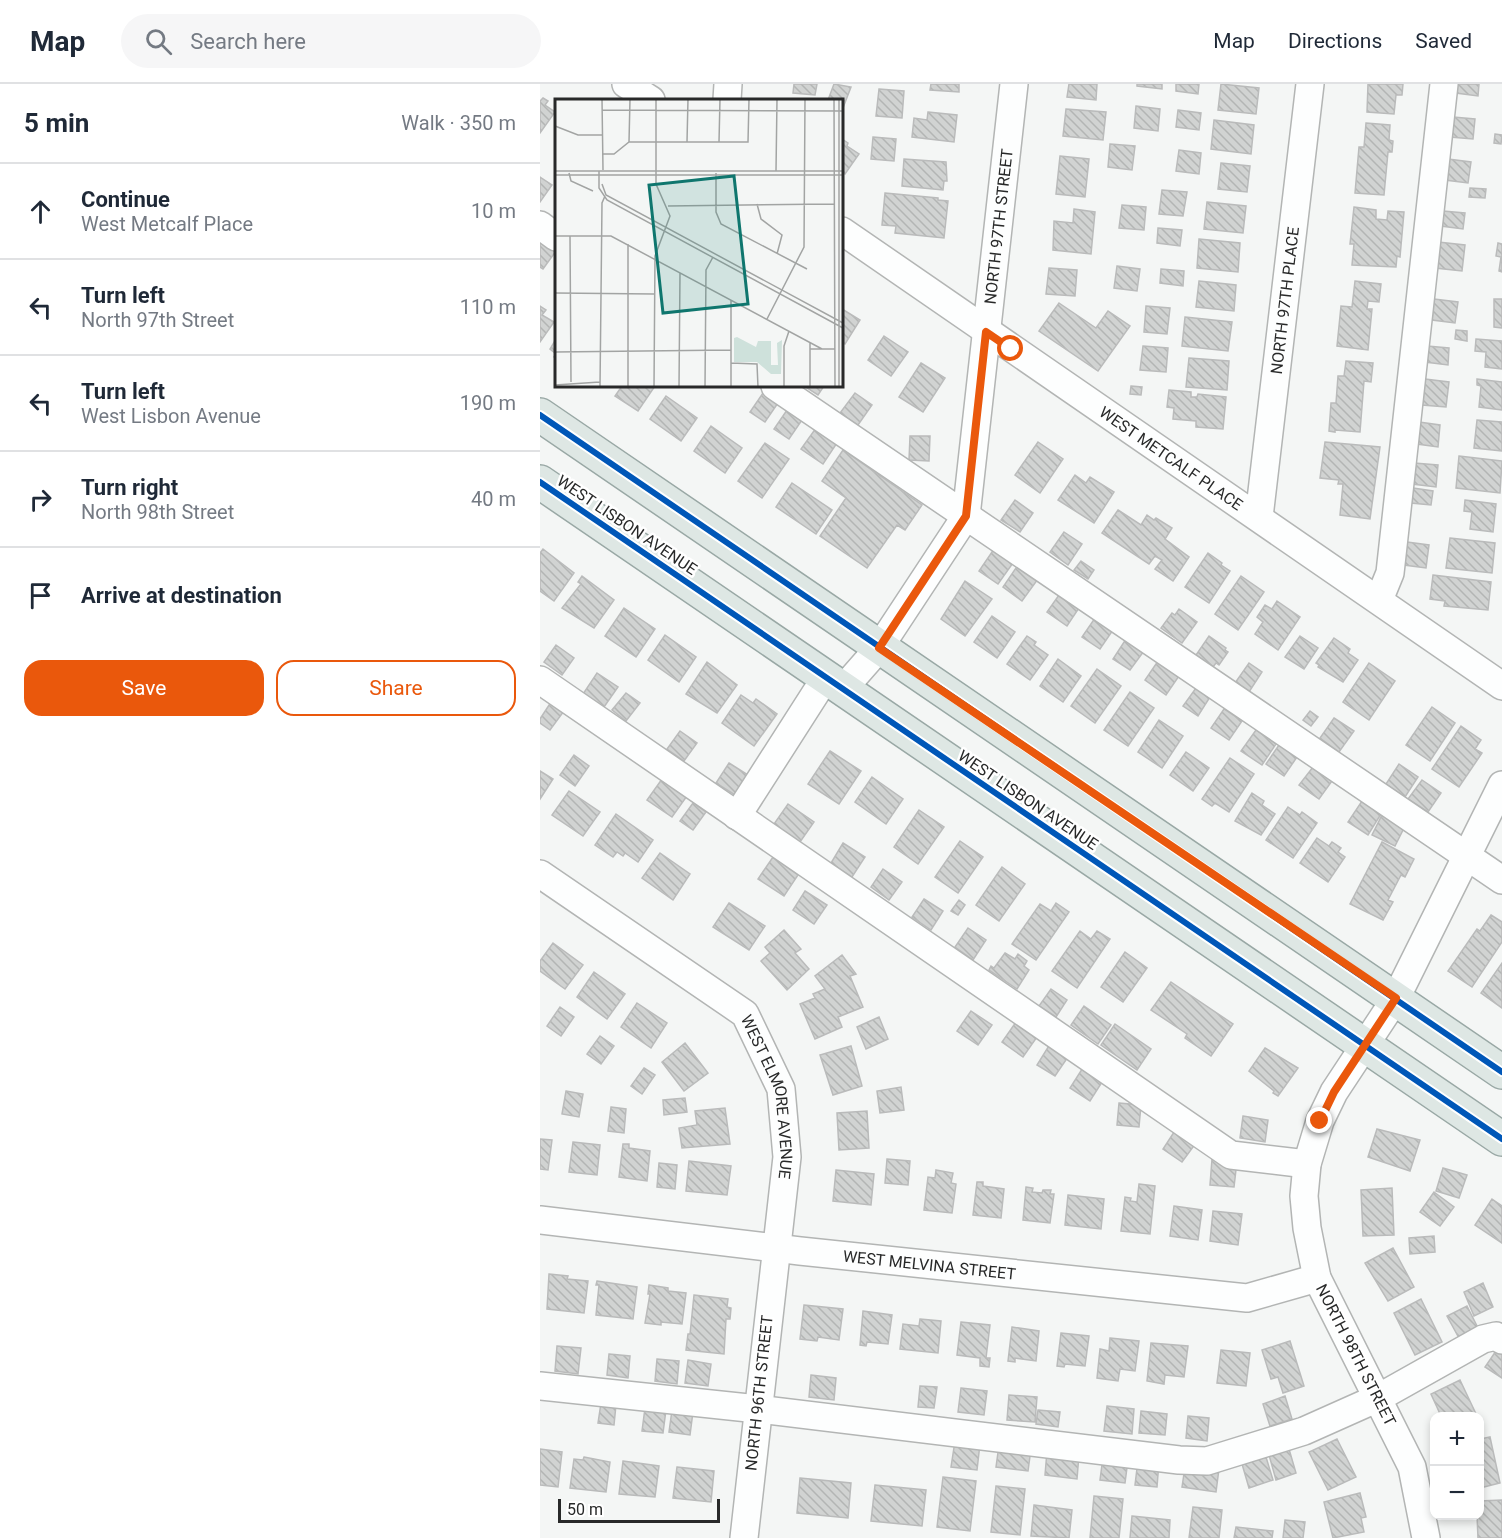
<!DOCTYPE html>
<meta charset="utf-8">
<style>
:root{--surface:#fff;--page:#f6f6f7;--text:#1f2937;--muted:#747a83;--line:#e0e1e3;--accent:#ea580c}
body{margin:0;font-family:Roboto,sans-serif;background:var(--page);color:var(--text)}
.controls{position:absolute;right:18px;bottom:18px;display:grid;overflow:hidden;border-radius:12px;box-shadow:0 3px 9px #0003}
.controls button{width:54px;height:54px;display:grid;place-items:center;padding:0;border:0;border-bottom:2px solid var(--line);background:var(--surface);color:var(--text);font:30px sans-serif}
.scale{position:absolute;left:18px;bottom:15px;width:162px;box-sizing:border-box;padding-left:6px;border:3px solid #282929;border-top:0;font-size:16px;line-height:21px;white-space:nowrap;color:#282929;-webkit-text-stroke:4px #fff;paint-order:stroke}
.stop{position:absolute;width:18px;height:18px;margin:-14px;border:4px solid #ea580c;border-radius:50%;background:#fff}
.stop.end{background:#ea580c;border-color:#fff;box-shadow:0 2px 6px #0008}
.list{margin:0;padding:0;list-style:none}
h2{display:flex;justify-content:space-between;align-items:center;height:78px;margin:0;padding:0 24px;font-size:26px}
h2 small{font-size:20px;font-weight:400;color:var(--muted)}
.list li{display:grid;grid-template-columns:39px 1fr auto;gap:18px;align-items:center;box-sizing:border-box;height:96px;padding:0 24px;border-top:2px solid var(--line)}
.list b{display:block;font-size:22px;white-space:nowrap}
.list p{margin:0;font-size:20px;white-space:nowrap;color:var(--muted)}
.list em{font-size:20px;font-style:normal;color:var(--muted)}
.actions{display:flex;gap:12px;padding:18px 24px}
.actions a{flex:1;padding:14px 0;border:2px solid var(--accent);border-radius:18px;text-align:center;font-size:21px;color:var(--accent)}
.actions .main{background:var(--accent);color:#fff}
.icon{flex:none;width:33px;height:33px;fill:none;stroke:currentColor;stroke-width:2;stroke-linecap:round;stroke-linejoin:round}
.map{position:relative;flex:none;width:962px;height:1454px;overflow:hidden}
header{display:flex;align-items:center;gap:36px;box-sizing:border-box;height:84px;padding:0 30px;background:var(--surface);border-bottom:2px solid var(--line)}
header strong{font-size:28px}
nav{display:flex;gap:33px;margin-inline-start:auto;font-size:21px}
.search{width:420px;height:54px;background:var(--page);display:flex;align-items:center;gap:15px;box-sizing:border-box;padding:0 21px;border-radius:33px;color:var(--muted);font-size:22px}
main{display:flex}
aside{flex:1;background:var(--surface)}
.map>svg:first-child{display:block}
.building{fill:url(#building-back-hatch);stroke:#babbbb;stroke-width:1.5}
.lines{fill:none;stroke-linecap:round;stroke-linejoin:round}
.minor-casing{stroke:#b3b5b4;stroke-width:30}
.major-casing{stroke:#99a8a5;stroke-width:36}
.minor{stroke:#fdfefe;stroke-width:27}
.major{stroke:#dee7e4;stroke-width:33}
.cycleway-casing{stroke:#fff;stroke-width:10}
.cycleway{stroke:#0057b8;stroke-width:6}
.route{stroke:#ea580c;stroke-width:8}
.labels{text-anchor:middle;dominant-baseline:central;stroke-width:5;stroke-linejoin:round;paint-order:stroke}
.street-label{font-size:16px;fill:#282929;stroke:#fff}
.inset-road{fill:none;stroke:#a2a4a3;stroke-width:1.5}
.view{fill:#0f766e;fill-opacity:0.15;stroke:#0f766e;stroke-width:3}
.inset-edge{fill:none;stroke:#282929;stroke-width:3}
</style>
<header>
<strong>Map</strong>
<div class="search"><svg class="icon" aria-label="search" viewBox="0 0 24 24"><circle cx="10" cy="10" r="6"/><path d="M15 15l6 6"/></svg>Search here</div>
<nav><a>Map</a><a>Directions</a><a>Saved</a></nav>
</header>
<main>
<aside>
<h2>5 min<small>Walk · 350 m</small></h2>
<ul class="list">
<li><svg class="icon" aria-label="ahead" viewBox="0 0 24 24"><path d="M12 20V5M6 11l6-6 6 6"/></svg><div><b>Continue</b><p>West Metcalf Place</p></div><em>10 m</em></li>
<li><svg class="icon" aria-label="left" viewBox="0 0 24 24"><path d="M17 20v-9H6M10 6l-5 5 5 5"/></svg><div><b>Turn left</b><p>North 97th Street</p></div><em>110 m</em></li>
<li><svg class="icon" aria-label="left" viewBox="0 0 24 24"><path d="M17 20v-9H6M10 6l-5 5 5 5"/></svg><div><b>Turn left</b><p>West Lisbon Avenue</p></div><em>190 m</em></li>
<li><svg class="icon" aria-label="right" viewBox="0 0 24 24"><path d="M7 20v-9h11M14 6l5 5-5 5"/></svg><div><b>Turn right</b><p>North 98th Street</p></div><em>40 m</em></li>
<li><svg class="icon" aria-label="arrive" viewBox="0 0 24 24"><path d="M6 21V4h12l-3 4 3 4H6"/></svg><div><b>Arrive at destination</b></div></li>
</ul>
<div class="actions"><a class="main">Save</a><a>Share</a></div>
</aside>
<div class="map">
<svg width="962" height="1454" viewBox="0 0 962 1454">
<defs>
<pattern id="building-back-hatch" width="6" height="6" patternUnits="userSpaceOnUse" patternTransform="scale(1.5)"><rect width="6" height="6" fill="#d1d3d2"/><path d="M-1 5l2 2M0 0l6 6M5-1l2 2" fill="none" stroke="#b3b5b4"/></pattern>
</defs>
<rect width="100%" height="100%" fill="#f4f6f5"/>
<path class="building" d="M254,0H277L275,11L253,9Z
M294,0L311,3L303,24L302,23V16H288Z
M391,0H419V8L390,6Z
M529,0H557L556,16L527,13Z
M597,0H622V5L597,2Z
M636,0H659L658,10L636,7Z
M681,0L719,4L716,30L678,26Z
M828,0H863L862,11H856L854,30L827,28Z
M917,0H939L938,12L916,9Z
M339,5L364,7L362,34L336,32Z
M3,14L8,17L5,21L15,28L0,49V17Z
M596,22L620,25L618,47L594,44Z
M526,25L566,28L563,56L523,52Z
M638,26L661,29L659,46L636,43Z
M388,28L417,31L414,58L372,53L374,34L387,36Z
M913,33L935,35L933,55L910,53Z
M674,36L714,41L711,70L671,65Z
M826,39L850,41L849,56L853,57L852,68H848L844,111L815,109L819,63H824Z
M955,50L962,51L961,60L954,59Z
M333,53L356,55L354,77L331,75Z
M302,55L308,59L307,62L319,70L305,90L302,88Z
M570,60L595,62L592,86L568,83Z
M639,66L661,69L659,90L636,87Z
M520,72L549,75L545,113L516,110Z
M364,75L406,78L407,97H404L403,106L362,102Z
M908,75L931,78L928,99L905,96Z
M681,79L710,82L707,108L678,105Z
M0,93L12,101L0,118Z
M930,104L946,105L945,114L929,113Z
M622,106L647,108L643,132L619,130Z
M345,109L398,114V116L408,117L404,154L355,149L356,142L342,141Z
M667,118L706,122L703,149L664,145Z
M582,121L606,123L604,146L579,144Z
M814,123L836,126V135L847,136L848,127L864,128L860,173L857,172L856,183L812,181L814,160H810Z
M534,125L555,128L551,170L513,166L514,137L533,139Z
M903,127L925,129L923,145L901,142Z
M618,144L642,146L640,162L617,159Z
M659,155L700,159L698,188L657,184Z
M0,156L16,167L3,185L0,183Z
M898,158L925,161L922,187L895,184Z
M958,159L962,160V188L959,187L961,173L956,172Z
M577,182L600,185L597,207L574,204Z
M509,184L537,186L535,212L506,210Z
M621,185L644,187L643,202L620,199Z
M659,197L696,201L694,227L656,223Z
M815,197L841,200L839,218L828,217L827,225H832L828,266L797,262L801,222L812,223Z
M894,215L918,218L915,239L892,236Z
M954,215H962V244L954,243Z
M519,219L556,244L568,227L590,242L558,287L499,247Z
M0,222L6,226L2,231L14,238L0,258Z
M606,222L630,224L627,250L604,248Z
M302,225L320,236L305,260L302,258Z
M645,233L692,238L688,267L642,262Z
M916,246L927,247V257L915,255Z
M344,252L368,268L351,292L328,276Z
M16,255V275L14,273L16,270L10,265Z
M936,255L962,257V285L945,283L946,268L935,267Z
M603,262L628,264L626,288L600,286Z
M887,262L909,264L908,281L885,278Z
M649,274L689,277L687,306L646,303Z
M806,277L833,279L831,298L824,297L820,348L795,346V348L789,347L791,319H796L798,292H804Z
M381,279L405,294L383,328L359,313Z
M885,295L909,298L906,323L882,321Z
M937,295L962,298V326L939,323L941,302L937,301Z
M82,302H115L98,327L75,312Z
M264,302H284L278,311Z
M591,302L602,303L601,311L590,310Z
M629,306L651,308V313H657L658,310L686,313L683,345L656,343V337L633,335L634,324L627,323Z
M223,309L238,319L225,338L210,328Z
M315,309L332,321L318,341L300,329Z
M126,312L157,334L141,357L110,335Z
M247,326L262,336L249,355L234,345Z
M937,336L962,338V367L934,364Z
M879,338L900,341L898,363L877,360Z
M171,342L202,364L185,389L154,367Z
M276,344L297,359L283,380L261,365Z
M370,352H390L389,377L369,376Z
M498,358L523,375L500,409L475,391Z
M785,358L840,363L830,435L800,431L803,400H798L799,396L780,394Z
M225,359L249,375L222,414L198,397Z
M303,366L382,421L365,446L357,441L327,484L280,452L306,414L282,397Z
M919,372L962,377L960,409L916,404Z
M874,379L898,381L896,403L872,400Z
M535,391L546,399L550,393L574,408L554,439L518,416Z
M252,399L292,426L276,450L236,423Z
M873,404L893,407L891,421L871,419Z
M475,416L493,429L480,448L461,436Z
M925,416L956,420L953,448L930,445L932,428L924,427Z
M578,426L601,441L607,431L614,436L616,434L632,444L625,455L649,473L633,497L615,485L622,476L615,472L609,480L562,449Z
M524,448L542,460L528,481L510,468Z
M910,454L955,459L952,489L906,484Z
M867,458L889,461L886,484L864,481Z
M3,465L34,489L14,517L0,507V469Z
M454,465L473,479L458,500L439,487Z
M668,469L682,479L681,481L690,487L669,519L645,503Z
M541,477L554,486L548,495L534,486Z
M478,481L498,495L482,517L463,503Z
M893,491L951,498L948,526L904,522L905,517L890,515Z
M42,492L74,516L54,544L22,524L41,500L38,498Z
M701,492L724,508L698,546L675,530Z
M425,497L452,515L425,552L401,535Z
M519,511L539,524L527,542L507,528Z
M737,517L760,533L738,566L715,550L723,538L717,533L725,521L732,525Z
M84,524L115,545L96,573L65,552Z
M639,525L657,538L642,559L621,544L632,529L635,531Z
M452,532L475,548L457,574L434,558Z
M555,534L573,546L560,565L542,553Z
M125,551L156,573L139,598L108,576Z
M487,552L496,558L494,561L508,571L490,596L467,580Z
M669,552L686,564L685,566L688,568L679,581L676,579L673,583L656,571Z
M760,552L778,564L764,585L745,573Z
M794,554L810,565L808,569L818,576L803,598L778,583L779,581L776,579Z
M586,555L604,567L590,586L573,575Z
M16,561L34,574L22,591L4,578Z
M518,575L541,592L523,618L500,602Z
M618,577L639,592L626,611L605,596Z
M167,578L197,601L177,629L146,610Z
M709,579L722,588L709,608L695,599Z
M829,579L855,597L829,636L803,618Z
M557,585L581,602L555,639L531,622Z
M57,589L78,603L64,623L43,610Z
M656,604L670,613L658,632L643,622Z
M590,608L614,624L588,662L564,646Z
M86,609L100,619L86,637L72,626Z
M201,611L213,619L216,615L237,630L214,662L182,639Z
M11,618L24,627L10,646L0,639V635Z
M892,623L915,639L890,677L866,661Z
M684,625L702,637L689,656L671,644Z
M770,627L778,633L771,642L763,636Z
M794,634L814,647L799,668L780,654Z
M619,636L643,652L622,684L598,668Z
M921,642L941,656L935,665L942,669L919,703L892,685Z
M716,646L736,660L722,681L701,667Z
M140,647L157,659L144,677L127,665Z
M739,661L757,673L744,692L726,680Z
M290,667L321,687L299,720L268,700Z
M646,668L669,684L653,707L630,691Z
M34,671L49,682L35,702L20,691Z
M690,674L714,690L689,728L675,719L672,722L662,715Z
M189,679L208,691L195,711L176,699Z
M859,680L878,693L865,713L846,700Z
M773,683L792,697L779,715L759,701Z
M0,687L13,695L0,715Z
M332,693L363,715L346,740L315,718Z
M122,695L147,712L132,733L107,716Z
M882,696L901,709L888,728L868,715Z
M29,707L60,728L43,752L12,731Z
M712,709L724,717L722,721L735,730L721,751L695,737Z
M822,717L841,730L828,751L808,738Z
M153,719L166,728L153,746L140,737Z
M248,720L274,738L260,758L234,740Z
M748,723L760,731L762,728L777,739L753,774L726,756Z
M379,726L404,743L378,780L354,763Z
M76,730L113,756L98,778L85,769L83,772L77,768L73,773L55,761Z
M842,731L865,742L855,762L832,751Z
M777,754L789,762L792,758L801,764L798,768L805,773L788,798L760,779Z
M420,757L443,773L418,809L395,793Z
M842,758L874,775L865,793L861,791L848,816L853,818L843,836L810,820Z
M303,759L325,773L312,793L291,779Z
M120,769L150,790L133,816L102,794Z
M233,773L258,791L244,812L218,795Z
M462,783L485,800L459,837L436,821Z
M343,785L362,798L349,816L331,803Z
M265,807L287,821L274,840L253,826Z
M384,815L403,827L391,846L372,833Z
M419,816L425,821L418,831L411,827Z
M189,819L225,842L209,866L173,843Z
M516,819L529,828L496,876L472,860L500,820L511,827Z
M951,831L962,838V858L932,903L908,887L937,845L940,847Z
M428,844L446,856L433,876L415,863Z
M244,846L261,865L255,869L269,885L247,906L221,877L230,869L225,863Z
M540,847L551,855L557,847L570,855L537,904L512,887Z
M13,859L43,881L25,905L0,887V877Z
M585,868L607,884L583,918L561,903Z
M465,869L475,875L478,870L487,877L484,882L489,886L477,905L449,886L451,882L454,884Z
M302,871L316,890L310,892L323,923L298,933L302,943L275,955L260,920L275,914L273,910L285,905L275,892Z
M962,879V924L941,909Z
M54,888L85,910L67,935L37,913Z
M631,898L693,940L671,972L645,954L647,950L611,926Z
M511,905L527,916L516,933L499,922Z
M97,919L127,939L111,964L81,943Z
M544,922L571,941L558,960L531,941Z
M20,923L34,933L21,952L7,942Z
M431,927L452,941L438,961L417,947Z
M339,933L348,955L326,965L317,943Z
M476,938L497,953L483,973L462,958Z
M575,940L611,965L597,986L561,961Z
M60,952L74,962L61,980L47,970Z
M145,959L168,989L144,1007L122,978Z
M510,960L528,973L515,992L497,981Z
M311,962L322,1002L293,1011L280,971Z
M725,964L758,984L738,1012L733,1009L734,1007L709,987Z
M544,982L564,995L550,1017L530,1004Z
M104,984L115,991L102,1010L91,1002Z
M361,1003L364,1026L340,1029L337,1007Z
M26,1007L43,1010L39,1033L22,1030Z
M145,1014L147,1028L124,1031L123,1016Z
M579,1019L601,1021L599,1043L577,1041Z
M71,1023L86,1025L84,1049L68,1047Z
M185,1024L190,1060L142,1064L139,1044L157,1041L155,1027Z
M327,1027L329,1064L299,1066L297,1029Z
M703,1032L728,1036L725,1058L700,1054Z
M636,1045L656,1059L642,1078L623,1065Z
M837,1045L880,1056L870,1087L828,1073Z
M0,1055L12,1056L8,1086L0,1085Z
M33,1058L60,1061L57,1091L29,1088Z
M83,1060H89V1064L110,1067L107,1097L79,1093Z
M347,1075L370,1077L368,1101L345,1099Z
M672,1075L697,1077L694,1103L670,1101Z
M149,1077L191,1082L187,1111L146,1107Z
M119,1079L137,1081L135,1105L117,1103Z
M903,1084L927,1091L919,1114L896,1107Z
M296,1086L334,1090L331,1121L293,1117Z
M396,1086L413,1089L411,1099L416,1100L412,1129L384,1126L388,1093L395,1094Z
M437,1098H443V1102L464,1105L461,1134L433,1131Z
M599,1100L615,1102L610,1150L581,1147L585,1113L591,1114L590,1117L597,1118Z
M486,1103L493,1104L492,1108L502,1109L503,1106H511L510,1110H514L510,1139L483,1136Z
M852,1104L854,1151L823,1152L821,1106Z
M894,1108L914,1123L900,1142L880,1128Z
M528,1111L564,1115L561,1145L525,1141Z
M952,1115L962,1122V1159L935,1141Z
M634,1122L662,1126L658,1156L630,1152Z
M673,1127L702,1130L698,1161L670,1157Z
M894,1152L895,1168L870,1170L869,1154Z
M853,1164L874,1203L848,1217L825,1179Z
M9,1190L28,1192L27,1195L48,1197L44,1229L7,1225Z
M57,1197L97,1203L93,1235L56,1231L59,1201H56Z
M943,1199L953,1223L934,1232L924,1208Z
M109,1201L128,1204V1207L146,1209L142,1240L121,1238V1241L105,1239L110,1210H108Z
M154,1211L188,1215L187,1223L191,1224L190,1235H186L184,1270L146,1266L148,1250H150Z
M881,1215L902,1258L875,1271L854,1229Z
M264,1221L303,1225L299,1256L278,1253L277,1257L260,1255Z
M927,1222L938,1244L919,1254L907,1232Z
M323,1227L352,1231L348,1260L327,1258L326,1262L320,1261Z
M380,1235L401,1237L398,1269L360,1265L363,1240L379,1242Z
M421,1238L450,1241L446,1274H450L449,1283L440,1282V1274L417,1271Z
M472,1243L499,1247L496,1277L475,1274V1278L468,1277Z
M521,1249L549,1252L545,1282L525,1280L524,1283L517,1282Z
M570,1254L599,1257L595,1287L580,1285L578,1297L557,1294L560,1265L569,1267Z
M750,1257L764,1302L743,1309L738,1293L731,1295L722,1266Z
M611,1259L648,1262L644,1293L625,1291L624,1300L607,1297Z
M17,1262L41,1264L38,1290L15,1287Z
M958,1264L962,1266V1294L945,1283Z
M681,1266L710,1269L706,1302L677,1299Z
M69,1270L90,1272L88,1294L67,1291Z
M117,1275L139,1277L137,1300L115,1297Z
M148,1276L171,1280L168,1302L145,1299Z
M271,1291L296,1294L294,1316L269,1313Z
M920,1296L937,1332H901L891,1310Z
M380,1302L397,1303L394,1324L378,1323Z
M421,1304L447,1307L444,1331L418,1328Z
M469,1311L497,1313L495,1338L467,1336Z
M745,1312L752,1335L730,1342L723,1320Z
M61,1319L76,1321L74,1341L58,1339Z
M567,1322L594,1325L592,1350L564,1347Z
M105,1324L126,1326L123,1349L102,1347Z
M132,1326L153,1328L150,1351L129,1348Z
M498,1326L520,1328L518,1343L496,1340Z
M601,1327L627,1330L625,1351L599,1349Z
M648,1332L669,1334L667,1357L646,1354Z
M950,1353L960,1399L940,1404V1355Z
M797,1355L816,1393L788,1406L769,1368Z
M415,1357L440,1360L437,1386L411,1383Z
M459,1361L491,1365L488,1387L456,1383Z
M0,1365L22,1368L18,1403L0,1401Z
M749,1365L756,1389L736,1396L729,1371Z
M507,1367L539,1371L537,1395L505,1391Z
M44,1373L70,1378L66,1408L30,1404L34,1375L43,1376Z
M563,1373L588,1376L585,1399L560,1396Z
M726,1373L733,1396L709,1404L702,1380Z
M598,1376L619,1378L617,1403L595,1401Z
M83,1377L119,1382L115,1413L79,1410Z
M137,1383L174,1387L171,1418L133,1414Z
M645,1383L679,1385L676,1408L642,1403Z
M403,1393L436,1397L430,1447L397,1443Z
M260,1394L311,1399L308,1434L257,1429Z
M335,1401L386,1406L382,1442L331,1437Z
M456,1402L485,1405L480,1451L451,1448Z
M820,1409L826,1433L821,1434L824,1448L793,1454L784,1418Z
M554,1412L583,1415L579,1454H550Z
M962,1416V1454H938L937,1432H940V1417Z
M494,1421L532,1426L529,1454L491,1452Z
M653,1423L682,1426L679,1454H649Z
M592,1432L630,1436L629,1454H590Z
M745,1436L765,1438L763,1454H743Z
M696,1443L733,1447L732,1454H694Z"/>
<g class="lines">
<g class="minor-casing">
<g id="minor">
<path d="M86,0L111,16"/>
<path d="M187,16L188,0"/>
<path d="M0,141L16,153"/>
<path id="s1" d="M302,147L962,602"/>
<path d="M235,302L962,796"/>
<path id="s2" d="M719,433L770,0"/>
<path d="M839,516L850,489L904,0"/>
<path d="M0,596L691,1071L767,1080"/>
<path id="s3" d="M303,605L339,564L426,432L474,0"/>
<path d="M197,732L286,593"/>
<path id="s4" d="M0,790L205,930L241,1005L247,1073L204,1454"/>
<path id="s5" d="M0,1136L260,1167L707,1214L777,1194"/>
<path d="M0,1302L218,1325L639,1376L667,1377L764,1347L838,1314L943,1255L956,1252L962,1256"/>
<path d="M886,1454L872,1383L777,1194L767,1144L764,1112L767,1080L780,1037L794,1008L856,914L962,701"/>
</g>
</g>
<g class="major-casing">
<path id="major" d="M0,331L962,988
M0,398L962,1055"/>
</g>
<use href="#minor" class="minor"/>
<use href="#major" class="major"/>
<g class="cycleway-casing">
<path id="cycleway" d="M0,331L962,988
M0,398L962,1055"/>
</g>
<use href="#cycleway" class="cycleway"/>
</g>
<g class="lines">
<path class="route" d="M471,265L446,248L426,432L339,564L856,914L794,1008L780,1037"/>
</g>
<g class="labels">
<g class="street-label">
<text stroke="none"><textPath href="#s3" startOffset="504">NORTH 97TH STREET</textPath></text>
<text stroke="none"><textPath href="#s2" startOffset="218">NORTH 97TH PLACE</textPath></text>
<text stroke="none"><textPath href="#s1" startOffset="400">WEST METCALF PLACE</textPath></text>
<text transform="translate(87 441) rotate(34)">WEST LISBON AVENUE</text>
<text transform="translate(488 716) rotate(34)">WEST LISBON AVENUE</text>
<text stroke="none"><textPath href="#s4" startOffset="336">WEST ELMORE AVENUE</textPath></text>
<text stroke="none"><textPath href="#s5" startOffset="392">WEST MELVINA STREET</textPath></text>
<text transform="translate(816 1271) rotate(63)">NORTH 98TH STREET</text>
<text transform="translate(219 1309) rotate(-84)">NORTH 96TH STREET</text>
</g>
</g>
<g transform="translate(15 15)">
<rect width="288" height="288" fill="#f4f6f5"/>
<path d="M182,238L201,248L203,242H216V266H223L222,244L227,241L226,275H216L202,263H179V239Z" fill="#cee1db"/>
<path class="inset-road" d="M47,0L48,71M279,0L280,288M284,0V288M47,11L288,12M0,27L23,36H47M74,43L75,0M132,43L133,0M164,43L165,0M47,55H59L74,43H193L194,0M0,72H288M44,72V89L52,101L288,229M221,72L222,0M14,74L16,82L38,92M161,74V113L166,125L252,170M0,76H288M47,85L51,96L288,224M202,105L206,120L227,136L222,155M113,107L279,105M0,137H56L267,250M15,137L16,283M0,194L99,195M176,201V288M212,220L249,148L250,0M255,244V288M255,250H280M0,253L176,251M176,264L202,265L203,288M0,286L45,283M45,288L47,104L50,97M73,288V145M99,288L100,157L115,117L101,85V0M124,288L125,174M150,288L151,171L158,158M229,288V247L234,232"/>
<path class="view" d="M179,77L193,205L108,214L94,86Z"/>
<rect width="288" height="288" class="inset-edge"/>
</g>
</svg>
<div class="controls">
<button>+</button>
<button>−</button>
</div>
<div class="scale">50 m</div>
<div class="stop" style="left:471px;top:265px"></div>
<div class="stop end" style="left:780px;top:1037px"></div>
</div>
</main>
